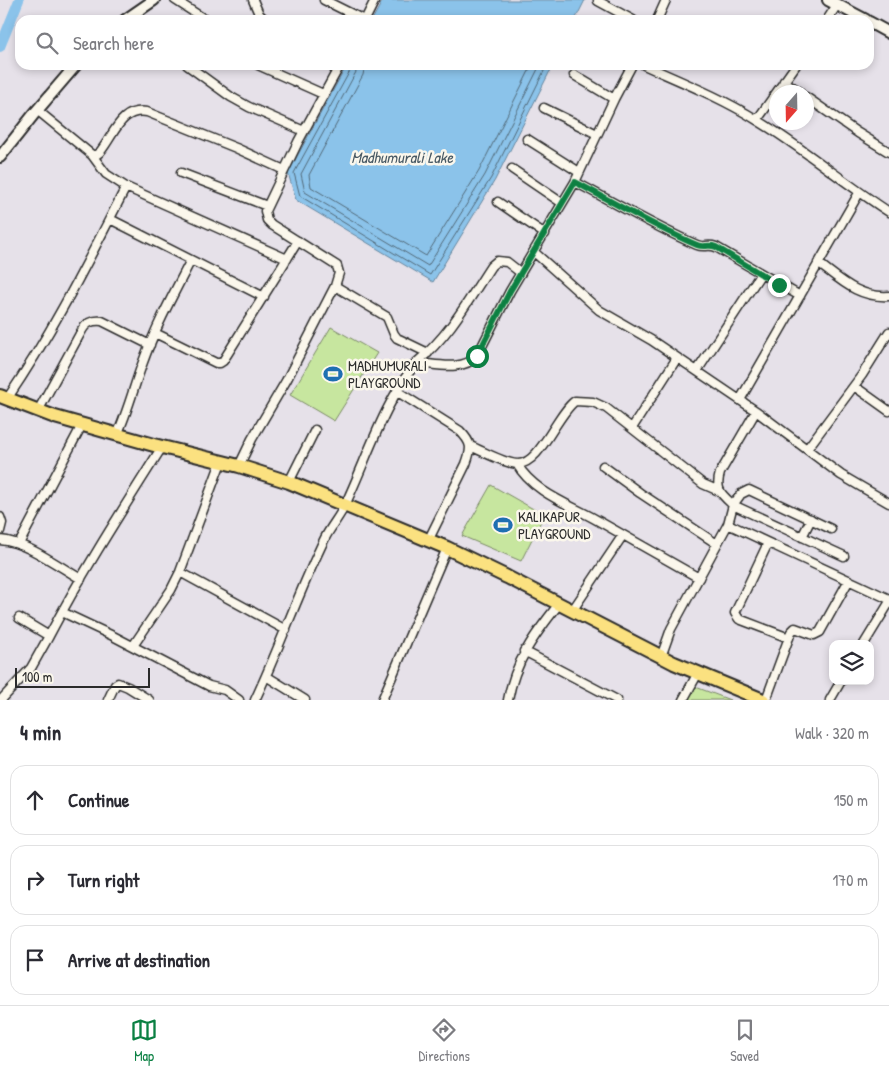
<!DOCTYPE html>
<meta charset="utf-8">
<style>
:root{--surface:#fff;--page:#f7f7f7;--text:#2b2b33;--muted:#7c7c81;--line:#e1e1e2;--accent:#0b8043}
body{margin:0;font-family:"Patrick Hand",sans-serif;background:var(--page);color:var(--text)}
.controls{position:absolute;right:15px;bottom:15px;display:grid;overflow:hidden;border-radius:10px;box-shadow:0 2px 8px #0003}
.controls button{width:45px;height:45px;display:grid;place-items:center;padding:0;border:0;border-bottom:1px solid var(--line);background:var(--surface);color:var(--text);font:25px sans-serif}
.compass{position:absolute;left:769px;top:85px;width:45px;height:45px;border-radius:50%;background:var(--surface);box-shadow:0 2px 8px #0003;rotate:200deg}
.scale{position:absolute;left:15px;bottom:12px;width:135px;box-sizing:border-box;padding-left:5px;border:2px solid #2b2b2b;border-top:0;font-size:14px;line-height:18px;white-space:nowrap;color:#2b2b2b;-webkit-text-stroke:4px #fbf7ec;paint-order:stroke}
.stop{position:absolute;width:15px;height:15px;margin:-11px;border:4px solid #0b8043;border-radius:50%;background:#fff}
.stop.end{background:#0b8043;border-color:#fff;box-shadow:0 1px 5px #0008}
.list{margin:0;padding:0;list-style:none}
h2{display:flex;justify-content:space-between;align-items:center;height:65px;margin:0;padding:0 20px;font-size:21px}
h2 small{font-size:16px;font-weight:400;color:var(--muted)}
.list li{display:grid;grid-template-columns:32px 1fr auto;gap:15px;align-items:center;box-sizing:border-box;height:70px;margin:0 10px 10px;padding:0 10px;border:1px solid var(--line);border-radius:15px}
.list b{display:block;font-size:19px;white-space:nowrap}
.list em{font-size:16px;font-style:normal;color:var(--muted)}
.icon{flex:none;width:28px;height:28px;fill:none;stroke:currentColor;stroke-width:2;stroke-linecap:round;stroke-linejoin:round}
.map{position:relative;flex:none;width:889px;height:700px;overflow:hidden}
.search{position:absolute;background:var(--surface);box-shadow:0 2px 8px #0003;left:15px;right:15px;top:15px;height:55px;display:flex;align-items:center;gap:12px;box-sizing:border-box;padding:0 18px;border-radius:15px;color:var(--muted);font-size:19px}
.sheet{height:305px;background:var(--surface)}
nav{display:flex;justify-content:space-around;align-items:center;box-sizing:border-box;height:70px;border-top:1px solid var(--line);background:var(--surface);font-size:14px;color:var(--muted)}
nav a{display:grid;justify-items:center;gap:2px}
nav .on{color:var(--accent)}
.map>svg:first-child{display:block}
.green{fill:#c7e69f;stroke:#798865}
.water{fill:#8bc3ea;stroke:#65869e}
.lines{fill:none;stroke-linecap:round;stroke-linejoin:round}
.shore{stroke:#516877;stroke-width:1}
.canal{stroke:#8bc3ea;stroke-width:10}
.minor-casing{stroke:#2b2b2b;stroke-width:11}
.tertiary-casing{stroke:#2b2b2b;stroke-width:14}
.primary-casing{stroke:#2b2b2b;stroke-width:16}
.minor{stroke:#fbf7ec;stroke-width:8}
.tertiary{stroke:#fbf7ec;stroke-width:10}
.primary{stroke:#fbe180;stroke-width:12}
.route{stroke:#0b8043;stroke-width:6}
.labels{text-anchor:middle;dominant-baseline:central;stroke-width:5;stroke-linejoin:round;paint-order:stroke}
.poi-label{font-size:15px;fill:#2b2b2b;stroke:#fbf7ec;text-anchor:start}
.water-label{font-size:16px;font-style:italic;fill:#485964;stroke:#fbf7ec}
</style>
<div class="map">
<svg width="889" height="700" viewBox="0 0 889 700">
<rect width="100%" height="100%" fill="#e6e1e9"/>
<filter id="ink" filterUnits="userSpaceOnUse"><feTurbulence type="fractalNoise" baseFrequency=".02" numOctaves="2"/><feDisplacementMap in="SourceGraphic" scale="10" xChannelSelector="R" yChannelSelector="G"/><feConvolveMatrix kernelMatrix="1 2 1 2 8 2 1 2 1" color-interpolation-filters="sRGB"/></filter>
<g filter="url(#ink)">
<path class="green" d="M331,327L377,353L334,421L290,395Z
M491,485L544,515L521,561L462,536Z
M693,686L730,700H687Z"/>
<path class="water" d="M383,0H585L575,20H372Z
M347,65H553L495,180L433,282L296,200L288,173Z"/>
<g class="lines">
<path class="shore" d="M351,65V69L294,173L300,196L430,275L491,178L547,65
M358,65L356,72L301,174L305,192L428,266L485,175L540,65
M365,65L363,75L309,175L311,187L426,256L479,171L532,65"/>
<path class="canal" d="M0,47L19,0"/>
<g class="minor-casing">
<path id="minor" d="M175,0L206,20
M253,0L259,14L265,20
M324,0L364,20
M598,1L633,20
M365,20L375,0
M657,20L666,0
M827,20L837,5
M187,65L231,97L249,107L304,131
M258,65L323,94
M644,65C682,82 722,98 757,120C803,148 844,183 889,212
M574,75L614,99
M784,81L800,92
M806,97L858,133L889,152
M544,108L597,134
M37,110L92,155H96L100,152C115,134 120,108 147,112L236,148L284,170
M757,120L796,65
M527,139L579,172
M92,155L106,174L126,187L287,259
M512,169L562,203
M181,173L267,206
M575,182C615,203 655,227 697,245C704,248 708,244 716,247L800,296
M498,202L545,234
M110,219L264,297
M534,252L599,310L651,340L756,411L841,475L889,503
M818,263C841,280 858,298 889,296
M335,286L387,317L394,334L397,338L428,353
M155,333L216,363H220L223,361L298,241
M416,363C449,336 468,301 491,266L497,261L507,262L521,273
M697,371L760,275
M854,386L889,411
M398,392L460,431C472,443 472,448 466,464L428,541
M7,399C53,332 89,259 126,187
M740,400L859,193
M38,411L81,332C86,323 91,320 102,321L150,345
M632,428L677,358
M117,435C128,411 134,386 143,362C156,326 174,293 191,260
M470,446C483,451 503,463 517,464C540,465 556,415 575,401L593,402L606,408L703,484L719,491
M807,449L862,375L889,332
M517,464C532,491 568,504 595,519C629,538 664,558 699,578
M239,466L252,439L286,381L335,286L339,273L337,266L272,225L267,220L265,211L298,142L340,65
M603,466L640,493L717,544
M289,482L315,430
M0,517L2,523L0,531
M728,524L889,599
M831,529L749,490L741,494L733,505L844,556
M802,537L811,519
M0,540C27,542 58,566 81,579
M768,543L735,613L739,619L789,638
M19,544L82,425
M180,572L286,630
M572,611L623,535
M62,612L113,636L209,686L225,690L239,700
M19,618L49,636C83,571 123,509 162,447
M864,644L889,603
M133,646L171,590L180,572L221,462
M524,651L617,700
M661,657L671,629L728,524L733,505C721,494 715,490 720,473L756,411
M266,676L305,700
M1,700L31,668L49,636
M108,700L115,685L118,683L128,687L149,700
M255,700C280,647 299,591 325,538C331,526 341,515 346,503C368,456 384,403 416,363C436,364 462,372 477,356L510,291L575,182L614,99L632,65
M382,700L447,548
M508,700C515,661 535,634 559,604
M683,700L698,673
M766,700L791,632L795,628L814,635L820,632L849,580
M830,700L841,681"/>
</g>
<g class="tertiary-casing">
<path id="tertiary" d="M828,0L866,20
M125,20L154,0
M869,22L889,33
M0,157L34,114L76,65"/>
</g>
<g class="primary-casing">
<path id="primary" d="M0,396L55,417L154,445L239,466L289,482L447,548L507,577L674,663L763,700"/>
</g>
<use href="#minor" class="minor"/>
<use href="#tertiary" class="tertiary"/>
<use href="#primary" class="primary"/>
</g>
</g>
<g class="lines" filter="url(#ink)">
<path class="route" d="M477,356L510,291L575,182C615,203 655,227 697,245C704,248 708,244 716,247L779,285"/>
</g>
<defs>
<g id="stadium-bare" transform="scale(1.5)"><path d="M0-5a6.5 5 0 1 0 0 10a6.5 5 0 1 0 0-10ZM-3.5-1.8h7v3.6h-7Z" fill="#1f6fb2" stroke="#fbf7ec" stroke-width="2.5" paint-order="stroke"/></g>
</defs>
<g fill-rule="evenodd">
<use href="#stadium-bare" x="333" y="374"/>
<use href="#stadium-bare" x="503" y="525"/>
</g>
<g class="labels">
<g class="poi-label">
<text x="348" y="365">MADHUMURALI<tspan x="348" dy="17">PLAYGROUND</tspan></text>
<text x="518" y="516">KALIKAPUR<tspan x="518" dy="17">PLAYGROUND</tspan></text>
</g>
<g class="water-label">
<text x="402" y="157">Madhumurali Lake</text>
</g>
</g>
</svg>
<div class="controls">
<button><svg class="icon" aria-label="layers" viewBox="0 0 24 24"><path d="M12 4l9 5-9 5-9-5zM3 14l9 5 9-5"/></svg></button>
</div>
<svg class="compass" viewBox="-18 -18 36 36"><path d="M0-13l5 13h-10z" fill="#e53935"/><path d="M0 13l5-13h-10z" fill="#7c7c81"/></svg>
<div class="scale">100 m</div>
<div class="stop" style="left:477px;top:356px"></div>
<div class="stop end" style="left:779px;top:285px"></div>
<div class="search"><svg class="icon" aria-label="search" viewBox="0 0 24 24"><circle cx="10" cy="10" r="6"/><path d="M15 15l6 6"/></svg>Search here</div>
</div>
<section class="sheet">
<h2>4 min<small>Walk · 320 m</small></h2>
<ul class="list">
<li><svg class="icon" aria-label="ahead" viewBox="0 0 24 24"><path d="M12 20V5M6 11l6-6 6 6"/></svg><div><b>Continue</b></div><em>150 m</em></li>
<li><svg class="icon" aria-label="right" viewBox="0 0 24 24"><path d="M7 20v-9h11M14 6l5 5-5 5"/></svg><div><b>Turn right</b></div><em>170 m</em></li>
<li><svg class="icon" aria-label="arrive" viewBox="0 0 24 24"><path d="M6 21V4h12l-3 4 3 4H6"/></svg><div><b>Arrive at destination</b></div></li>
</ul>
</section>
<nav>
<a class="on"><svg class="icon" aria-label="map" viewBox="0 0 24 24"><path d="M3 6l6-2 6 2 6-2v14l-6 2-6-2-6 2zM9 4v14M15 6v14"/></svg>Map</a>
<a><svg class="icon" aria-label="directions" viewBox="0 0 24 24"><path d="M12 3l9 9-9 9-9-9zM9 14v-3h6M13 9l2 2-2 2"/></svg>Directions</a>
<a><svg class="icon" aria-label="saved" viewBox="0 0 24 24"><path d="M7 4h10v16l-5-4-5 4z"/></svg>Saved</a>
</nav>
